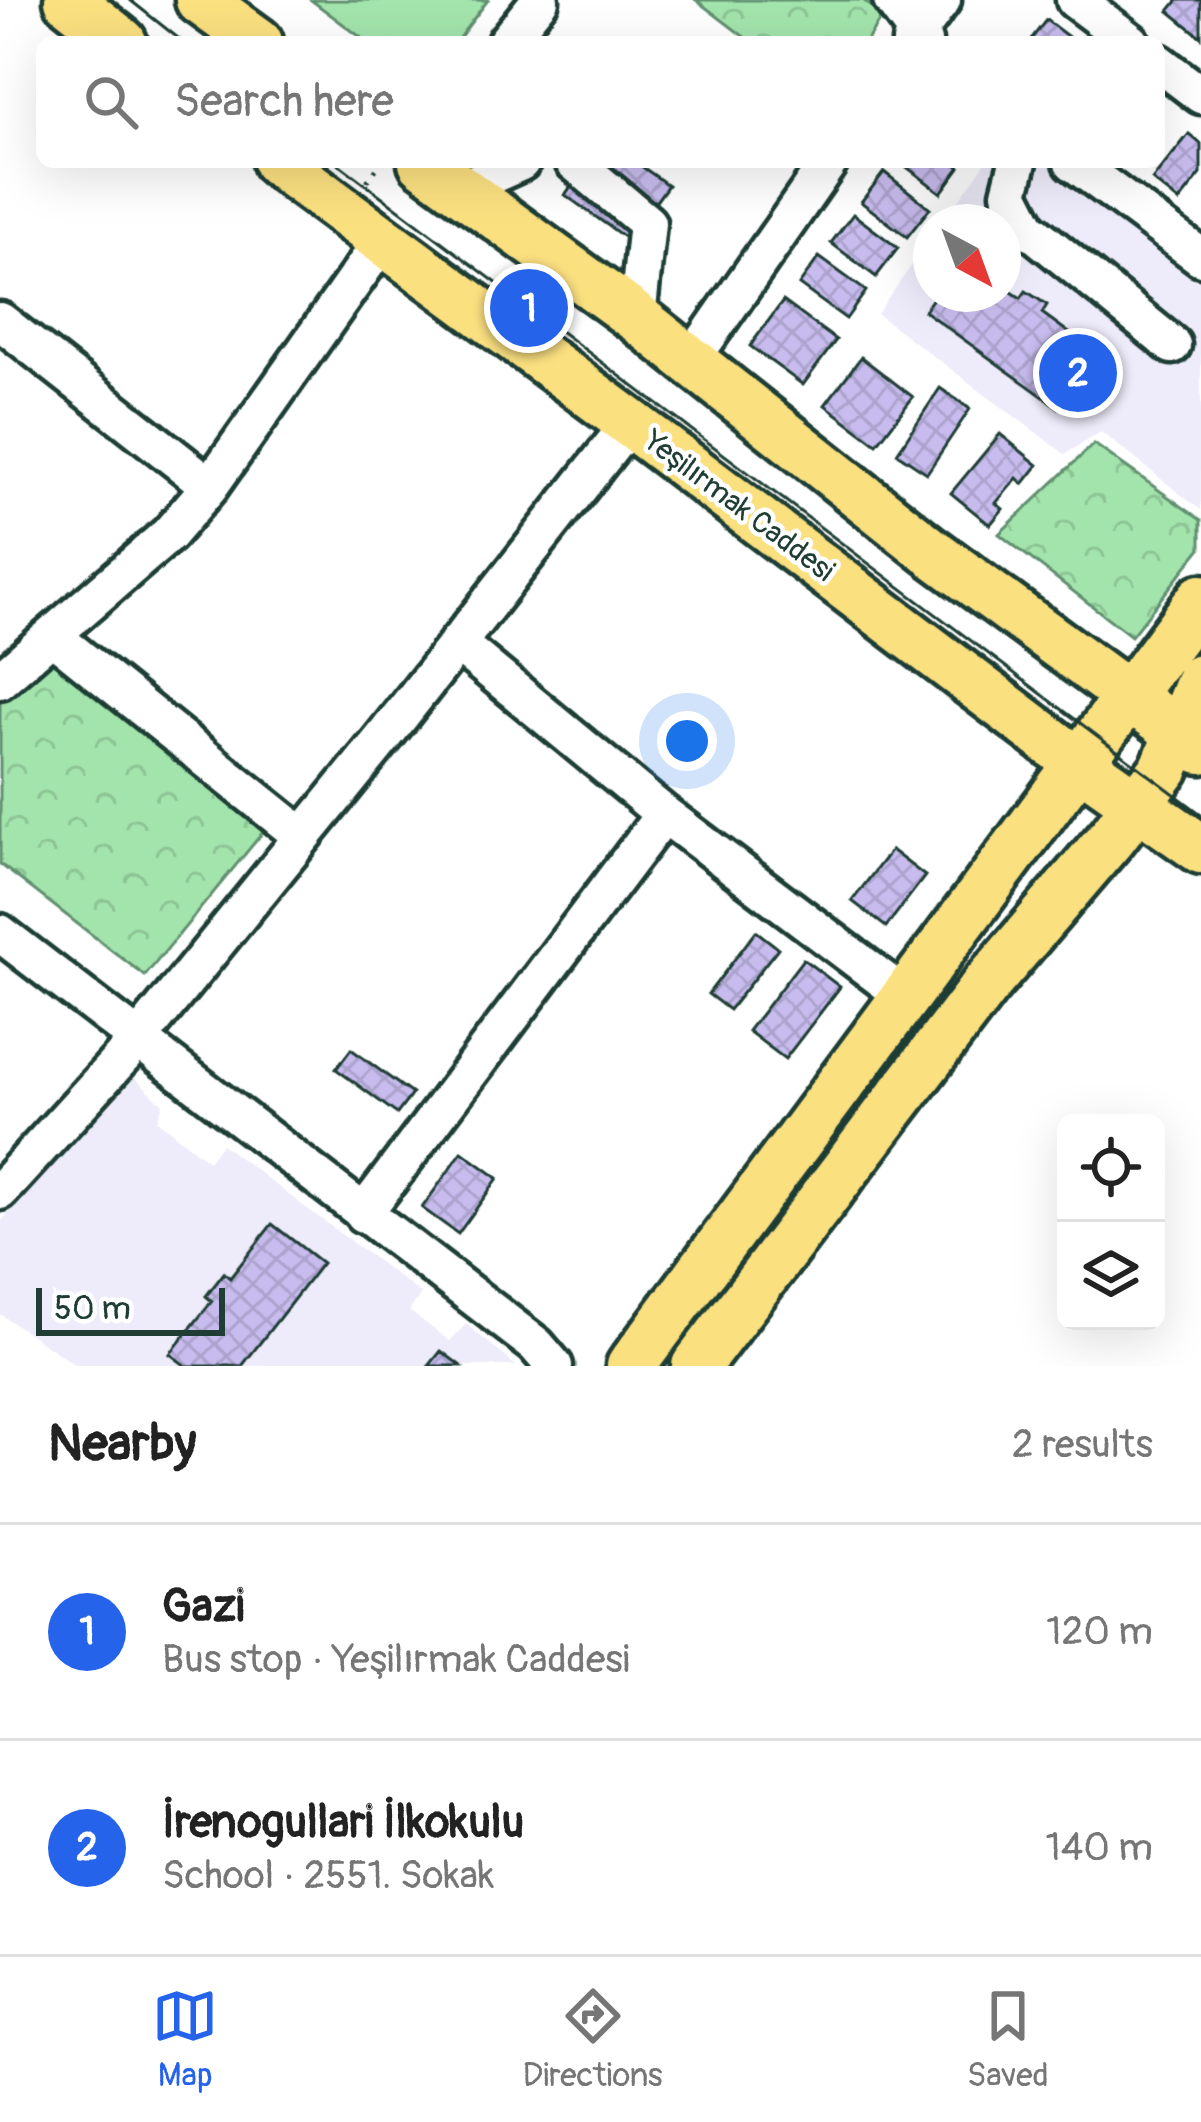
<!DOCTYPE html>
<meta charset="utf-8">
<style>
:root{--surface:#fff;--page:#f2f2f2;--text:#222;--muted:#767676;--line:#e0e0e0;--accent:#2563eb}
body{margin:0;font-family:Pangolin,sans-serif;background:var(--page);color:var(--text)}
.controls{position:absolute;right:36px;bottom:36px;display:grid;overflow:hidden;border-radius:18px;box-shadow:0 12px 48px #0002}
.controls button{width:108px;height:108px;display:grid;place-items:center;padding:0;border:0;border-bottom:3px solid var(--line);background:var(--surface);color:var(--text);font:60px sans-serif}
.compass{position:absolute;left:913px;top:204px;width:108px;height:108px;border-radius:50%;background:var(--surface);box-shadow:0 12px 48px #0002;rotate:139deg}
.scale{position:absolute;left:36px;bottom:30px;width:189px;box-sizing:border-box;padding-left:12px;border:6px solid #1f3d34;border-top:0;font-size:33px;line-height:42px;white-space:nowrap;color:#1f3d34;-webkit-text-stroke:9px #fff;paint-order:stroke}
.you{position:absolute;left:687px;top:741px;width:42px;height:42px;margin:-30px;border:9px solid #fff;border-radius:50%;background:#1a73e8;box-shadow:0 0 0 18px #1a73e833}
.badge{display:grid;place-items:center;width:78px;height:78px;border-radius:50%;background:var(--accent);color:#fff;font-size:39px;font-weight:700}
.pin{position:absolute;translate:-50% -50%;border:6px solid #fff;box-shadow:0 3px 12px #0006}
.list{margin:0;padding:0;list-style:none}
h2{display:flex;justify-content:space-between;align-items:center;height:156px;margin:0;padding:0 48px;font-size:51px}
h2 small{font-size:39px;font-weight:400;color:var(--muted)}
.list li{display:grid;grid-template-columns:78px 1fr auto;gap:36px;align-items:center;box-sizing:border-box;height:216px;padding:0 48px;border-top:3px solid var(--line)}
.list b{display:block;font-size:45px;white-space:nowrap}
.list p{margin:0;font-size:39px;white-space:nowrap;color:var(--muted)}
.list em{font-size:39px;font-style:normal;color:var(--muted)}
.icon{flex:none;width:66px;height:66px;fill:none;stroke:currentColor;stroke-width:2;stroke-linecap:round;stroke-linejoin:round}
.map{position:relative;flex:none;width:1201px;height:1366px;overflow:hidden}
.search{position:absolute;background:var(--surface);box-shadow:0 12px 48px #0002;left:36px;right:36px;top:36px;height:132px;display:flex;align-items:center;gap:30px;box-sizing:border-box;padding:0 42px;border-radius:18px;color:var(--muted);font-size:45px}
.sheet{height:588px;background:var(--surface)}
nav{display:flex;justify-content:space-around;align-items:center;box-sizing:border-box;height:168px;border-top:3px solid var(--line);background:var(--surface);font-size:33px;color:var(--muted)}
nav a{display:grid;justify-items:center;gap:6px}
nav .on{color:var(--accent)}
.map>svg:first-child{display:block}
.built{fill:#eeebfa}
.park{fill:url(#park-crowns);stroke:#619070;stroke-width:3}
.garden{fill:#a3e4ac;stroke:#619070;stroke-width:3}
.building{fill:url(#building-cross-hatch);stroke:#1f3d34;stroke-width:3}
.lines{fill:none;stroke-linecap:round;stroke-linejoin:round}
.minor-casing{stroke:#1f3d34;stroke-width:45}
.major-casing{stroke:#1f3d34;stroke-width:57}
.path{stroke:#1f3d34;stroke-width:4.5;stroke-dasharray:3 9;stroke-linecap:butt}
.minor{stroke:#fff;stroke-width:36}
.major{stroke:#fbe080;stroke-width:48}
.tram{stroke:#1f3d34;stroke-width:3}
.labels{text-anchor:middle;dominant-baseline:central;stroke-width:9;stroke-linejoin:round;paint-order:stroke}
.street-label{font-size:30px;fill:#1f3d34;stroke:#fff}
</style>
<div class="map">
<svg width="1201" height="1366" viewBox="0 0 1201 1366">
<defs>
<pattern id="park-crowns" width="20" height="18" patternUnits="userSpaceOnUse" patternTransform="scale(3)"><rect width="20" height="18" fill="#a3e4ac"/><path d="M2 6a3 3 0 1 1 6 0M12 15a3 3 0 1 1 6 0" fill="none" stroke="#8cc495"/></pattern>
<pattern id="building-cross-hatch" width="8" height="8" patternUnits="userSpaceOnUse" patternTransform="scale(3)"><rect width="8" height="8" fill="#c8bcee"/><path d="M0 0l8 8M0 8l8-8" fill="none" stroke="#aba2cd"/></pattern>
</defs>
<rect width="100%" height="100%" fill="#fff"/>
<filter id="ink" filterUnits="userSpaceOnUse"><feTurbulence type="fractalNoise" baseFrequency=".00833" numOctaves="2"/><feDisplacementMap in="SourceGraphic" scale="24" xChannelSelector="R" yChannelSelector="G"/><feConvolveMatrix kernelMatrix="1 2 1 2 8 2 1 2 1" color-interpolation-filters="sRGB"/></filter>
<g filter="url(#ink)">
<path class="built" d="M986,162H1049L1201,275V510L1101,432L1065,454L877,314L931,238V294H1003V222H943Z
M132,1075L163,1104L157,1120L208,1161L221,1144L421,1294L409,1311L450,1341L466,1324L516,1366H77L0,1314V1223Z"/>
<path class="park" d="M696,0H863L883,15L866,42H751Z
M1094,444L1201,520V548L1131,636L999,534Z
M47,654L269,825L145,976L0,864V690Z"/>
<path class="garden" d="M311,0H488L456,42H367Z"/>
<path class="building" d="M1178,0H1201V37L1169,11Z
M1046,20L1075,42H1029Z
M1189,134L1201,144V174L1179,202L1152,180Z
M588,162H644L641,166L668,185L628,240L565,195Z
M900,162H953L960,167L941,193Z
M884,172L930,208L907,237L861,202Z
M853,214L898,248L876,277L831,243Z
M819,257L866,291L846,319L799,285Z
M1003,286L1021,298L1026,291L1047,305L1042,313L1098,354L1059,408L924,311L936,294H1003Z
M783,301L836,340L803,385L750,346Z
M861,357L913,397L877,444L825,405Z
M940,388L970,409L927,473L897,453Z
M1000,434L1038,465L1023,484L1017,478L996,503L1003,509L990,525L951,493Z
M891,850L925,876L886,927L852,901Z
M756,931L778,948L729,1010L708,994Z
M803,959L840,987L785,1059L748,1031Z
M351,1049L412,1094L397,1114L336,1069Z
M462,1152L498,1178L458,1234L422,1208Z
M272,1224L322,1263L242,1366H186L170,1354L212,1301L206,1296L224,1273L230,1278Z
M441,1351L461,1366H429Z"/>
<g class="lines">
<g class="minor-casing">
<path id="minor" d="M892,0L923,42
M1075,0L1131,42
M506,42L540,0
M911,42L942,0
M1159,63L1201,95
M574,162L647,223L637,318
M1018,162L1010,193L1028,228L1172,345
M1073,162L1201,257
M459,190L521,162
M0,321L210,486
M692,359L829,162
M54,637L302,836
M457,643L664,814L906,997
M0,680L169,534L210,486L383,240
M0,933L536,1345L554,1366
M0,1191L137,1041L383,738L630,423
M363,1214L664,814"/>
</g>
<g class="major-casing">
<path id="major" d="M69,0L122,42
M200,0L258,42
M277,162L630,423L1080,764L1201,849
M423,162L637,318L928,549L1201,749
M631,1366L1201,599
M696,1366L984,987L1113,836L1165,768L1201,678"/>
</g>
<path class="path" d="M367,181L382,162"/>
<use href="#minor" class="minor"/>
<use href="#major" class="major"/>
<path class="tram" d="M130,0L183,42
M336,162L1201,814"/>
</g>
</g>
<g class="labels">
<g class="street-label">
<text transform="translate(739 506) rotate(37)">Yeşilırmak Caddesi</text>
</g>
</g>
</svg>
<div class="controls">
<button><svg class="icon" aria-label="locate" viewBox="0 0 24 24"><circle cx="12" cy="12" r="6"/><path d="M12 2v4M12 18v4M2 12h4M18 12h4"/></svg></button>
<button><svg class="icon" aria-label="layers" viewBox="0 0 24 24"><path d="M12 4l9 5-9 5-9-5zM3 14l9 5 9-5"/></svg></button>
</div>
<svg class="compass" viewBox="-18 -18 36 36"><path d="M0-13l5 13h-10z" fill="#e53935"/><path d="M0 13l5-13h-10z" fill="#767676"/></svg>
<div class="scale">50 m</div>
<div class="you"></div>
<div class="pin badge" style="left:529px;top:308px">1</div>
<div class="pin badge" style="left:1078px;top:373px">2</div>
<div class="search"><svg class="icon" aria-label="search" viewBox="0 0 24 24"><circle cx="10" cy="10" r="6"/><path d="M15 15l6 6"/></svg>Search here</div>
</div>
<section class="sheet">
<h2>Nearby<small>2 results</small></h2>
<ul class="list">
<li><span class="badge">1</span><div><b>Gazi</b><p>Bus stop · Yeşilırmak Caddesi</p></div><em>120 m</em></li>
<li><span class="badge">2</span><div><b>İrenogullari İlkokulu</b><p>School · 2551. Sokak</p></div><em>140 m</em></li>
</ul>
</section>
<nav>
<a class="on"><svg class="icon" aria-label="map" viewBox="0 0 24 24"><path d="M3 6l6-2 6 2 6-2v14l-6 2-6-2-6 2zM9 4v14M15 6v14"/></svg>Map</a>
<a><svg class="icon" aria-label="directions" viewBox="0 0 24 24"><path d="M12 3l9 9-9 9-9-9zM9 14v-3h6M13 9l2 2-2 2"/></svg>Directions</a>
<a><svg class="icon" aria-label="saved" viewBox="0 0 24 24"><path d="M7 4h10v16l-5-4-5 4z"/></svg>Saved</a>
</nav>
